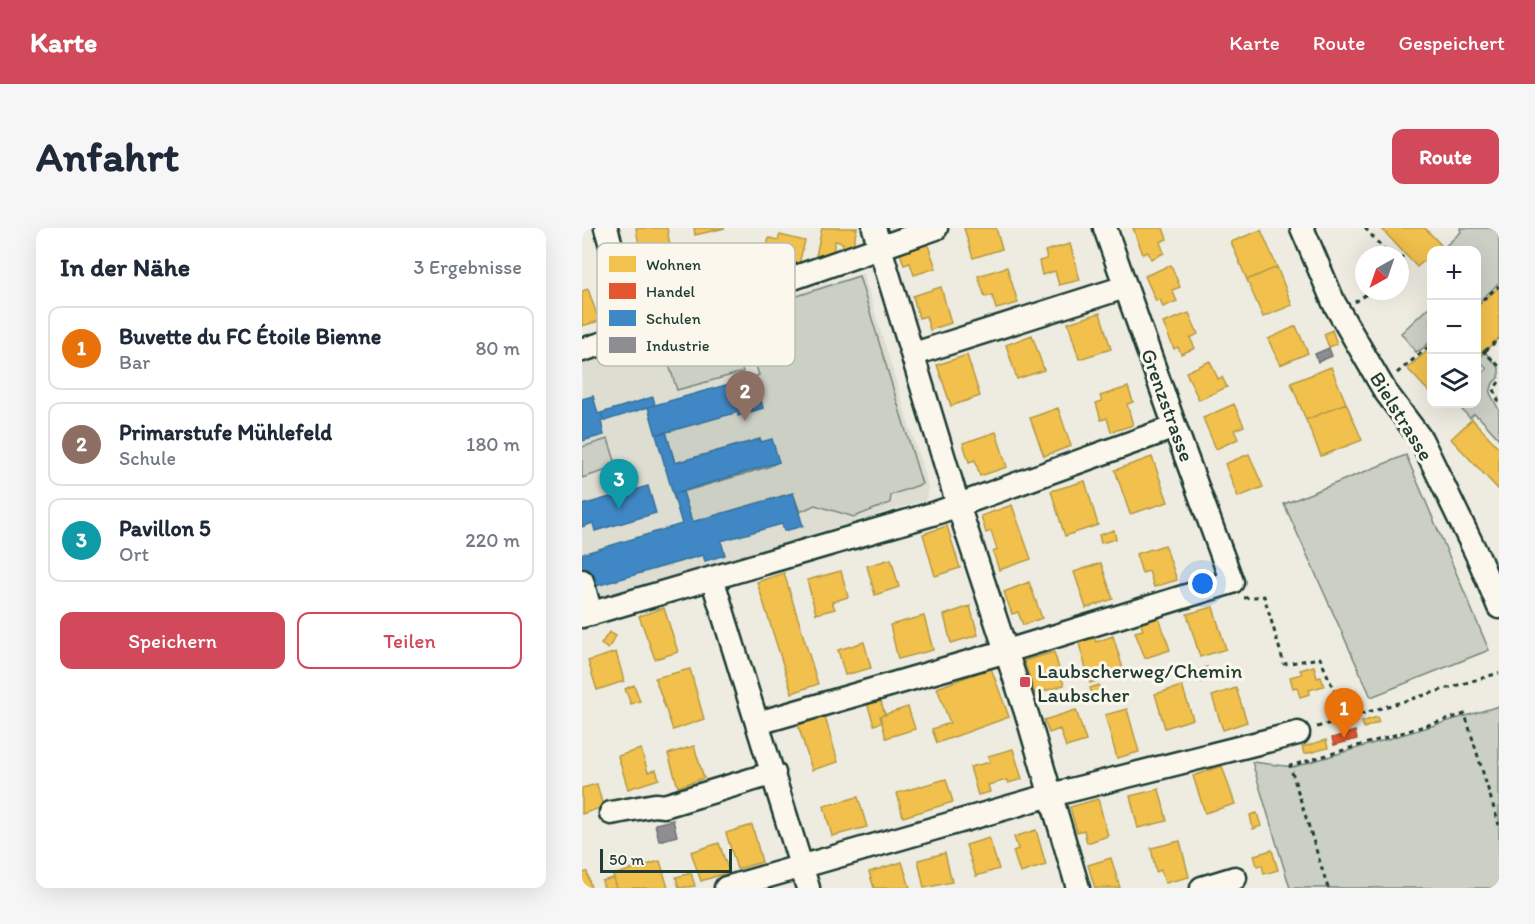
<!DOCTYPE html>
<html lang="de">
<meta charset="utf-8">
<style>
:root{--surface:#fff;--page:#f6f6f7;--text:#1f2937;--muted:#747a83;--line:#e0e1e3;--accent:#d1495b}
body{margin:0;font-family:Itim,sans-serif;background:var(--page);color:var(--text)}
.controls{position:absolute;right:18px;top:18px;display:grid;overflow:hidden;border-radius:12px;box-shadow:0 6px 24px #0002}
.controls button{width:54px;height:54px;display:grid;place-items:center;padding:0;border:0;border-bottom:2px solid var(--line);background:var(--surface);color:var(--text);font:30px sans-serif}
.compass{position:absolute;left:773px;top:18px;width:54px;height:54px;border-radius:50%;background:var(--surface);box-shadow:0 6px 24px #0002;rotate:220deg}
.scale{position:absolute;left:18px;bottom:15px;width:132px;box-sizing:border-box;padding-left:6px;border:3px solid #1f3d34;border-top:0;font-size:16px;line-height:21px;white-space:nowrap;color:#1f3d34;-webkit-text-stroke:4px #fbf7ec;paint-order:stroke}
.you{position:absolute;left:621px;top:356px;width:21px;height:21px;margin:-15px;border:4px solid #fff;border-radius:50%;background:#1a73e8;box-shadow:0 0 0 9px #1a73e833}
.badge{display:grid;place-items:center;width:39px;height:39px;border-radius:50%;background:var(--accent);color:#fff;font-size:20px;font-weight:700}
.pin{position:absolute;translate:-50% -50px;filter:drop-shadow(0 2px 3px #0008)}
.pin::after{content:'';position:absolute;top:32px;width:21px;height:18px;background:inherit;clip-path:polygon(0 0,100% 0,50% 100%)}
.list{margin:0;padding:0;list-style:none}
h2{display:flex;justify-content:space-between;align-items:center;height:78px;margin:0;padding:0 24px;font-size:26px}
h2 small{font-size:20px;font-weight:400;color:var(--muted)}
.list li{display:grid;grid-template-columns:39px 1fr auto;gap:18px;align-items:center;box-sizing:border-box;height:84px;margin:0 12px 12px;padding:0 12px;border:2px solid var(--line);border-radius:12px}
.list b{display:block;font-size:22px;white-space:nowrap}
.list p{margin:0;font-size:20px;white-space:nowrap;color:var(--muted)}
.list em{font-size:20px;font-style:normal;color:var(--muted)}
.actions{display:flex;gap:12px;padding:18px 24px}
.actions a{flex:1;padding:14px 0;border:2px solid var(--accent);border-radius:12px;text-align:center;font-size:21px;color:var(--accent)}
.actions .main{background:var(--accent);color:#fff}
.icon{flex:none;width:33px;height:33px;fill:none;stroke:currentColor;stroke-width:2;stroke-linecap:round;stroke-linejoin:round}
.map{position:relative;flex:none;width:917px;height:660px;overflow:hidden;border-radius:12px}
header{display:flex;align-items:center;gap:36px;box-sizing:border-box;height:84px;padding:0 30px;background:var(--accent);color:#fff}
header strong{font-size:28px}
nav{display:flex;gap:33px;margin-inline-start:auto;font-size:21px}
.intro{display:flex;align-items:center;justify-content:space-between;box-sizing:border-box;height:144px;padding:0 36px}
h1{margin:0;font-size:42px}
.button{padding:15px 27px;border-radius:12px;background:var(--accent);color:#fff;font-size:21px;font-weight:700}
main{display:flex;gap:36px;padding:0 36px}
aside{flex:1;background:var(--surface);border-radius:12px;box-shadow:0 6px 24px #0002}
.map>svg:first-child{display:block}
.built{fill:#ddddd2}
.green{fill:#cbcfc4;stroke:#75867c;stroke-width:1.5}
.homes{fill:#f2c14e;stroke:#b39946;stroke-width:1.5}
.shops{fill:#e4572e;stroke:#a94f30;stroke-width:1.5}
.schools{fill:#3f88c5;stroke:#35729a;stroke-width:1.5}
.industry{fill:#8d8d92;stroke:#6c7576;stroke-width:1.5}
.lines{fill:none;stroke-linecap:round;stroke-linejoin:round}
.minor-casing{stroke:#1f3d34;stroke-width:27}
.path{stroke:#1f3d34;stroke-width:3;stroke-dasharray:4.5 4.5;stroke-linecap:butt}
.minor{stroke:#fbf7ec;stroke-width:22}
.poi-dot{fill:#d1495b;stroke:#fbf7ec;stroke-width:2}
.labels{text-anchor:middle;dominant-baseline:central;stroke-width:6;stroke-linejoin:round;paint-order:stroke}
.street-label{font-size:21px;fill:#1f3d34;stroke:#fbf7ec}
.poi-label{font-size:21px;fill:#1f3d34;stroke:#fbf7ec;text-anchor:start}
.key{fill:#fbf7ec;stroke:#b9bfb5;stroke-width:1.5}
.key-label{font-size:16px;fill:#1f3d34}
</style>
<header>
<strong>Karte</strong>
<nav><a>Karte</a><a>Route</a><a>Gespeichert</a></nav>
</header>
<div class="intro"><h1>Anfahrt</h1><a class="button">Route</a></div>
<main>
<aside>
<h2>In der Nähe<small>3 Ergebnisse</small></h2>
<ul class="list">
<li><span class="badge" style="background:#e8710a">1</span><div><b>Buvette du FC Étoile Bienne</b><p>Bar</p></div><em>80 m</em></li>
<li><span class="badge" style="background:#8d6e63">2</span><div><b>Primarstufe Mühlefeld</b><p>Schule</p></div><em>180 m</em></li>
<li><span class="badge" style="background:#0f9aa8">3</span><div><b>Pavillon 5</b><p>Ort</p></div><em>220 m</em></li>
</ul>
<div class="actions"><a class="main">Speichern</a><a>Teilen</a></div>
</aside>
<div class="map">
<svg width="917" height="660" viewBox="0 0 917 660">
<rect width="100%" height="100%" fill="#eeece1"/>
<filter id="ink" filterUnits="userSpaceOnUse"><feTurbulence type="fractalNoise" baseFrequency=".0167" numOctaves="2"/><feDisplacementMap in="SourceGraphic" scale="12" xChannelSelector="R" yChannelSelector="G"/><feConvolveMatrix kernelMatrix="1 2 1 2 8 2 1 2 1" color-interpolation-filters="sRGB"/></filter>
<g filter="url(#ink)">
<path class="built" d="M281,45L346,258L344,272L11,373L0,335V128Z"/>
<path class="green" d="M878,0H917V55L895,76L894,22H859L879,4Z
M277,48L340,256L309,267L308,275L272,289L233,277L218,284L211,265L110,294L101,264L186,239L197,234L178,211L93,235L84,204L155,184L157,187L181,180L172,149L177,147L157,87Z
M849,77V113L840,121L834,124L819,105Z
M148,102L161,144L95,162L82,121Z
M903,124L917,140V149L911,155L908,165L917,182V211L897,189H896L892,186L888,190L874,176H894L895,150L905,141L896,131Z
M26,211L35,239L0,250V219Z
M824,227L907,422L789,469L702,276Z
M917,478V660H708L670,534L712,539Z"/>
<path class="homes" d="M54,0H85L88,18L58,23Z
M112,0H143L113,7Z
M240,0H275L270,21L260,19L261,15L253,13L250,31L234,28Z
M382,0H414L420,21L391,30Z
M551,0H581L585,11L578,14L582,25L569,31L566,24L561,26Z
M799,0H843L859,17L853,22H850V26L835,39Z
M679,2L695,39L665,52L649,14Z
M198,7L223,13L216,39L206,36L204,44L180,38L187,10L196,12Z
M343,9L354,40L332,47L328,35L322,37L316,19Z
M488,16L498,52L477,57L473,43L460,47L457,33L465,31L463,23Z
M589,37L598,59L590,62L595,73L581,79L578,71L574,73L563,48Z
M425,39L436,75L414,81L410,67L403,69L396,48Z
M695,39L710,77L681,89L665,52Z
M359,59L369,95L348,102L344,88L337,90L331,68Z
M917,59V110L894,131V79Z
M6,61L17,93L0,98V63Z
M518,85L529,121L497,131L486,95Z
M607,85L616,106L608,110L613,120L599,126L596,119L592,121L581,95Z
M714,98L726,125L698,137L686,111Z
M750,102L755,116L747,119L742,106Z
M450,107L462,142L435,151L424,117Z
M850,119V167L825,140Z
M385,127L398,168L369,178L355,137Z
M628,133L636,151L640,149L645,159L617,172L604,144Z
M749,139L764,175L724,192L709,155Z
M546,159L551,174L545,176L551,197L529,204L525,190L519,192L514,175L520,173L518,168Z
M764,175L780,212L739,228L724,192Z
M652,176L662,198L652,202L656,211L634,221L621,190Z
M476,180L489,218L462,228L448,190Z
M890,191L917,220V262L869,211Z
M414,204L425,239L398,248L393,232L387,234L381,215Z
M667,226L681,259L656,269L643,236Z
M570,229L586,274L548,286L533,242Z
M503,253L516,297L483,308L469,263Z
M430,277L449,331L417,342L411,324L415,322L409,303L404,305L399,288Z
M365,298L378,340L353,348L341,306Z
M532,302L534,311L519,315L517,307Z
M583,317L595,352L572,359L567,343L560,345L554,326Z
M309,331L317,359L293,367L285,338Z
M519,335L531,371L504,380L492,344Z
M259,343L266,369L250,374L253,381L234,386L225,352Z
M202,345L236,456L210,465L175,354Z
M447,354L460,390L441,397L436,384L430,386L422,364Z
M388,378L396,407L369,415L362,387Z
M631,379L644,421L618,429L605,386Z
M82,380L96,424L73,431L57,388Z
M576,387L588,422L563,430L553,404L561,402L558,394Z
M342,388L351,422L316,431L308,397Z
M27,404L34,408L26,421L19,416Z
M512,406L514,414L531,408L542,444L508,455L496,412Z
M282,414L289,440L263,447L256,422Z
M34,424L42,453L15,462L6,433Z
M472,424L482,457L453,466L442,433Z
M732,438L735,450L739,449L742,458L727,462L728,466L718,469L715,459L711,460L708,449L720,446L718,442Z
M625,439L629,451L620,454L616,442Z
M409,440L427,489L355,515L350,501L368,495L355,460Z
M108,441L122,491L91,502L73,450Z
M52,457L58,473L49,476L43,461Z
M517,457L522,473L513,475L508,460Z
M600,458L611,491L583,500L573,466Z
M654,460L665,494L641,502L630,468Z
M297,467L303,487L298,488L300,494L292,497L284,472Z
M326,479L333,501L304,510L298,488Z
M545,481L557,524L535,530L523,487Z
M494,482L504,513L484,519L478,501L467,505L462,492Z
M243,489L256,534L230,542L216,497Z
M795,489L797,494L782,500L780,494Z
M744,512L746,520L722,526L720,519Z
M112,518L122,550L96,559L86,526Z
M59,521L66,544L74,542L77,551L46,561L36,528Z
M431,521L440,551L426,555L425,552L406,557L408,564L396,567L388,539L408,534L406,528Z
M640,538L653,576L623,585L611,548Z
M364,551L371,574L321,589L315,565Z
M15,556L21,579L0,586V560Z
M577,561L585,593L556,600L548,568Z
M276,569L285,599L250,608L242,578Z
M516,571L526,608L505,615L502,602L495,604L488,579Z
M675,585L679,598L671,601L668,587Z
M170,597L180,634L155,641L144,605Z
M454,602L464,637L438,645L431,623L436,621L432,609Z
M407,610L417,641L394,648L384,617Z
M598,613L607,649L583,655L579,642L574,644L569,620Z
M137,615L147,644L119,653L109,624Z
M690,622L696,642L682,646L680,637L675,638L672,627Z
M363,625L370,654L342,660L336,632Z
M529,630L538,660H513L506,637Z
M78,633L86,660H35L31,647Z
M320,634L328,660H292L287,644Z
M5,644L9,660H0V645Z
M109,645L113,658L97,660L94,649Z
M31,650L34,660H22L20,653Z"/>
<path class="shops" d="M773,503L775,511L752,517L750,510Z"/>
<path class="schools" d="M172,149L181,180L156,188V184L74,207L66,179Z
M11,168L16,186L19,185L22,193H19L22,207L0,213V171Z
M71,169L73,177L22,193L19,185Z
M84,204L93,235L178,211L179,214L190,211L197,234L91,266L74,207Z
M66,258L74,285L13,303L11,295L0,299V277Z
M101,264L110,294L211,265L221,298L202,303L200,296L139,313L143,327L123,333L121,327L7,360L0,335V326L100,296L91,266Z"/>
<path class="industry" d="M747,120L750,128L736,134L733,126Z
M91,592L95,608L77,613L73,596Z"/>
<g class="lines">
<g class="minor-casing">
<path id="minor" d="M24,0L54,105
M292,0L376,277L446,490L496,660
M720,0L752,75L803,163L839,211L897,331L917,379
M0,122L54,105L354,0
M332,126L543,59
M130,350L226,660
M0,353L9,386
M0,388L357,284L593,199
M176,495L425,423L650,354L593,199L523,0
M29,585L73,577L82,578L192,545
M144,660L469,567L716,505
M620,660L653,650"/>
</g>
<path class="path" d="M783,0L807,27
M818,31L821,28
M773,74L789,63
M894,77L917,58
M894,116L917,138
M903,123L917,111
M815,145L850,116
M917,154L912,161L917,175
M662,370L682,368L702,436L738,430L764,490
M735,499L917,445
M746,660L708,538L883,486L917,597"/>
<use href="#minor" class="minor"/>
</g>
</g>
<rect class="poi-dot" x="437" y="448" width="12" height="12" rx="3"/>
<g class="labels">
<g class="street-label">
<text transform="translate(586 177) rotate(70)">Grenzstrasse</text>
<text transform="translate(820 188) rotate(58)">Bielstrasse</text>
</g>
<g class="poi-label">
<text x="455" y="442">Laubscherweg/Chemin<tspan x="455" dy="24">Laubscher</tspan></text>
</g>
</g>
<rect x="15" y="15" width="198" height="123" rx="9" class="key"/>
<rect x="27" y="28" width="27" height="16" fill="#f2c14e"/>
<rect x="27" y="55" width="27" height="16" fill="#e4572e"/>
<rect x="27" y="82" width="27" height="16" fill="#3f88c5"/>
<rect x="27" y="109" width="27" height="16" fill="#8d8d92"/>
<g class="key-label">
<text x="64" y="42">Wohnen</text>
<text x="64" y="69">Handel</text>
<text x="64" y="96">Schulen</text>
<text x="64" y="123">Industrie</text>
</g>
</svg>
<div class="controls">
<button>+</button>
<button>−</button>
<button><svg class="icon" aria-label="layers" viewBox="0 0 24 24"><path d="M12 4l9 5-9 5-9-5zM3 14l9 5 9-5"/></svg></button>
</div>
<svg class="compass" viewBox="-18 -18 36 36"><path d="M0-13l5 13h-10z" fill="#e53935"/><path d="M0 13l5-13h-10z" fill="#747a83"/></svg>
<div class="scale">50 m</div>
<div class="you"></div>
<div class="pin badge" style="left:762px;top:510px;background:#e8710a">1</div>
<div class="pin badge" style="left:163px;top:193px;background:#8d6e63">2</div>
<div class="pin badge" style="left:37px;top:281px;background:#0f9aa8">3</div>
</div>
</main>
